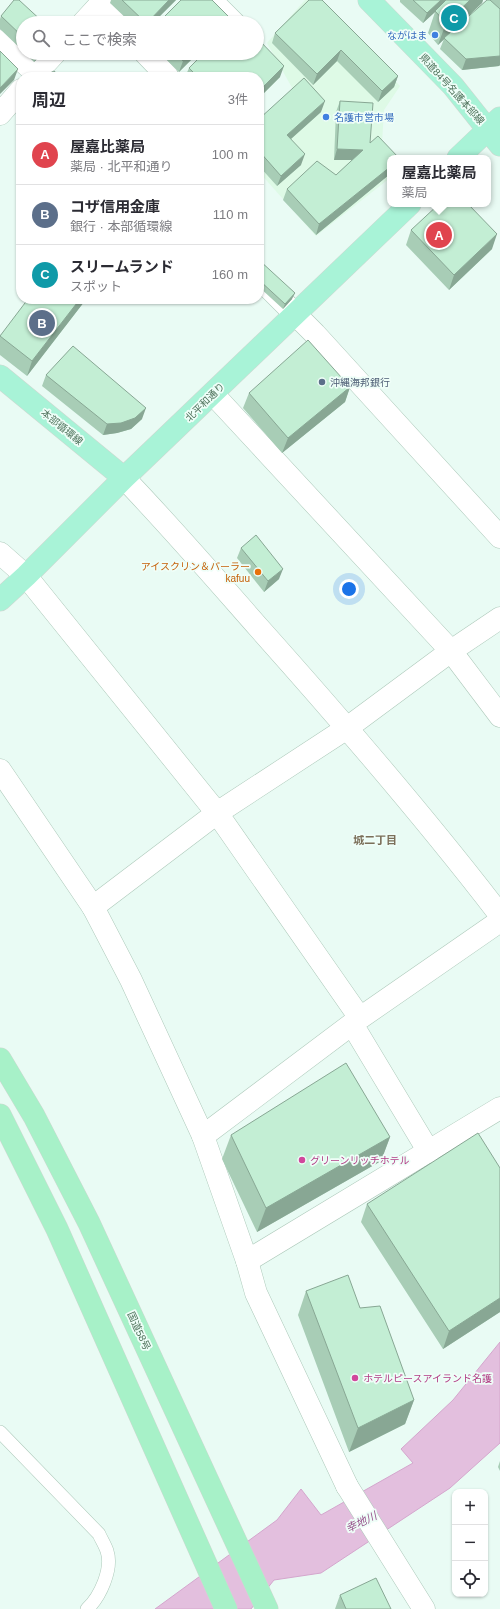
<!DOCTYPE html>
<html lang="ja">
<meta charset="utf-8">
<style>
:root{--surface:#fff;--page:#f2f2f3;--text:#2b2b33;--muted:#7c7c81;--line:#e1e1e2;--accent:#407951}
body{margin:0;font-family:Helvetica,"Noto Sans JP",sans-serif;background:var(--page);color:var(--text)}
.controls{position:absolute;right:12px;bottom:12px;display:grid;overflow:hidden;border-radius:8px;box-shadow:0 1px 3px #0004}
.controls button{width:36px;height:36px;display:grid;place-items:center;padding:0;border:0;border-bottom:1px solid var(--line);background:var(--surface);color:var(--text);font:20px sans-serif}
.you{position:absolute;left:349px;top:589px;width:14px;height:14px;margin:-10px;border:3px solid #fff;border-radius:50%;background:#1a73e8;box-shadow:0 0 0 6px #1a73e833}
.badge{display:grid;place-items:center;width:26px;height:26px;border-radius:50%;background:var(--accent);color:#fff;font-size:13px;font-weight:700}
.pin{position:absolute;translate:-50% -50%;border:2px solid #fff;box-shadow:0 1px 4px #0006}
.popup{position:absolute;left:387px;top:155px;width:104px;height:52px;box-sizing:border-box;display:grid;place-content:center;border-radius:8px;background:var(--surface);filter:drop-shadow(0 1px 3px #0005);font-size:13px;white-space:nowrap;color:var(--muted)}
.popup b{font-size:15px;color:var(--text)}
.popup::after{content:'';position:absolute;left:50%;top:100%;margin-left:-8px;border:8px solid transparent;border-top-color:var(--surface)}
.list{margin:0;padding:0;list-style:none}
h2{display:flex;justify-content:space-between;align-items:center;height:52px;margin:0;padding:0 16px;font-size:17px}
h2 small{font-size:13px;font-weight:400;color:var(--muted)}
.list li{display:grid;grid-template-columns:26px 1fr auto;gap:12px;align-items:center;box-sizing:border-box;height:60px;padding:0 16px;border-top:1px solid var(--line)}
.list b{display:block;font-size:15px;white-space:nowrap}
.list p{margin:0;font-size:13px;white-space:nowrap;color:var(--muted)}
.list em{font-size:13px;font-style:normal;color:var(--muted)}
.icon{flex:none;width:22px;height:22px;fill:none;stroke:currentColor;stroke-width:2;stroke-linecap:round;stroke-linejoin:round}
.map{position:relative;flex:none;width:500px;height:1609px;overflow:hidden}
.search{position:absolute;background:var(--surface);box-shadow:0 1px 3px #0004;left:16px;top:16px;width:248px;height:44px;display:flex;align-items:center;gap:10px;box-sizing:border-box;padding:0 14px;border-radius:22px;color:var(--muted);font-size:15px}
.panel{position:absolute;background:var(--surface);box-shadow:0 1px 3px #0004;left:16px;top:72px;width:248px;height:232px;border-radius:16px}
.map>svg:first-child{display:block}
.commercial{fill:#defae6}
.water{fill:#e3bfde;stroke:#d4a6cd}
.lines{fill:none;stroke-linecap:round;stroke-linejoin:round}
.service-casing{stroke:#adc9ba;stroke-width:14}
.minor-casing{stroke:#adc9ba;stroke-width:23}
.tertiary-casing{stroke:#adc9ba;stroke-width:23}
.primary-casing{stroke:#ced8d1;stroke-width:23}
.trunk-casing{stroke:#ced8d1;stroke-width:23}
.service{stroke:#fff;stroke-width:13}
.minor{stroke:#fff;stroke-width:22}
.tertiary{stroke:#fff;stroke-width:22}
.primary{stroke:#a8f3d7;stroke-width:22}
.trunk{stroke:#a7f1c8;stroke-width:22}
.wall{fill:#a8cdb6}
.shaded-wall{fill:#88a794}
.building{fill:#c3eed4;stroke:#88a794}
.shop-dot{fill:#3f7fe0;stroke:#effef8;stroke-width:1.5}
.service-dot{fill:#5c6f8a;stroke:#effef8;stroke-width:1.5}
.food-dot{fill:#e8710a;stroke:#effef8;stroke-width:1.5}
.hotel-dot{fill:#d1479c;stroke:#effef8;stroke-width:1.5}
.labels{text-anchor:middle;dominant-baseline:central;stroke-width:3.5;stroke-linejoin:round;paint-order:stroke}
.shop-label{font-size:10px;fill:#366cbe;stroke:#effef8;text-anchor:end}
.street-label{font-size:10px;fill:#4f735c;stroke:#effef8}
.service-label{font-size:10px;fill:#4e5e75;stroke:#effef8;text-anchor:start}
.food-label{font-size:10px;fill:#c56008;stroke:#effef8;text-anchor:end}
.hotel-label{font-size:10px;fill:#b23c85;stroke:#effef8;text-anchor:start}
.neighbourhood-label{font-size:11px;font-weight:bold;fill:#7b6f59;stroke:#effef8}
.water-label{font-size:11px;font-style:italic;fill:#98548d;stroke:#effef8}
</style>
<div class="map">
<svg width="500" height="1609" viewBox="0 0 500 1609">
<rect width="100%" height="100%" fill="#e9fbf4"/>
<path class="commercial" d="M305,0H315L400,86L384,110L382,143L390,158V178L316,236L259,172V124L295,93L267,43Z"/>
<path class="water" d="M500,1342V1443L450,1488L321,1573L274,1580L251,1609H155L277,1520L301,1489L321,1515L413,1463L401,1449L453,1400Z"/>
<g class="lines">
<g class="service-casing">
<path id="service" d="M0,1432L99,1534C101,1539 105,1545 107,1551C113,1569 100,1597 87,1609"/>
</g>
<g class="minor-casing">
<path id="minor" d="M211,0L234,23
M99,5L116,23
M83,23L104,0
M0,41L40,77
M145,53L168,77
M33,77L55,53
M0,114L21,90
M259,278L315,334L500,537
M213,394L451,651L500,716
M0,553L26,576L217,813L360,1018
M93,907L217,813L347,728L451,651L500,618
M352,1024L429,1152
M203,1136L360,1018L500,921
M247,1261L500,1108
M347,1486L424,1609"/>
</g>
<g class="tertiary-casing">
<path id="tertiary" d="M124,478C171,527 215,578 259,628C342,721 424,816 500,915
M0,770L93,907L131,980L203,1136L247,1261L256,1293L347,1486"/>
</g>
<g class="primary-casing">
<path id="primary" d="M369,0L453,86L500,145
M458,158L500,118
M0,376L124,478
M0,600L26,576L124,478L410,204"/>
</g>
<g class="trunk-casing">
<path id="trunk" d="M0,1059L34,1116L89,1223L267,1609
M0,1115L57,1229L226,1609"/>
</g>
<use href="#service" class="service"/>
<use href="#minor" class="minor"/>
<use href="#tertiary" class="tertiary"/>
<use href="#primary" class="primary"/>
<use href="#trunk" class="trunk"/>
</g>
<path class="wall" d="M111,0H176L153,23H131L110,3Z
M309,0L398,76L394,87L378,102L337,61L313,85L272,43L275,33Z
M400,0H483L482,3L451,33L487,0H500V65L499,66L462,70L440,49L444,39L438,45L428,33L435,12L423,23L400,2Z
M1,16L23,23V51L0,29V19Z
M25,53H44L34,62Z
M160,53H198L179,72Z
M189,68L280,77L259,98V77H185Z
M340,101L370,143L390,158V174L316,235L283,200L287,189L336,175L352,160H334L336,112Z
M21,102V108L19,107Z
M321,112L291,139L301,165L277,186L259,166V119Z
M411,230L492,249L449,290L406,245Z
M259,260L292,299L283,309L259,287Z
M84,302L27,376L0,355V335Z
M46,375L142,419L131,429L117,433L103,435L42,386Z
M350,387L345,402L282,453L243,408L249,393Z
M241,548L279,579L264,592L237,558Z
M231,1135L390,1137L381,1161L257,1232L222,1159Z
M500,1168V1312L443,1349L361,1222L367,1204Z
M306,1291L360,1308L414,1400L405,1424L349,1452L298,1315Z
M500,1461V1471L498,1467Z
M340,1595L391,1609H335Z"/>
<path class="shaded-wall" d="M169,0H176L153,23H147Z
M441,0H448L435,11V12L423,23L427,13Z
M470,0H483L482,3L438,45L446,23Z
M228,16L225,23H221Z
M341,50L337,61L313,85L317,74Z
M38,53H44L34,62Z
M191,53H198L179,72L183,61Z
M500,56V65L499,66L462,70L466,59Z
M284,66L280,77L259,98V91Z
M18,69L14,80L0,94V88Z
M398,76L394,87L378,102L382,91Z
M325,101L321,112L283,146L287,135Z
M337,149L363,150L359,160H334Z
M305,154L301,165L277,186L281,176Z
M390,167V174L316,235L319,224Z
M497,234L492,249L449,290L454,275Z
M295,293L292,299L283,309L285,304Z
M80,299H85L84,302L27,376L32,361Z
M350,387L345,402L282,453L288,438Z
M146,408L142,419L131,429L117,433L103,435L107,424Z
M283,569L279,579L264,592L268,581Z
M390,1137L381,1161L257,1232L266,1208Z
M500,1298V1312L443,1349L449,1331Z
M414,1400L405,1424L349,1452L358,1428Z"/>
<path class="building" d="M14,0H19L44,23H23V37L1,16Z
M122,0H169L147,23H146Z
M181,0H212L228,16L221,23H158Z
M309,0H322L398,76L382,91L341,50L317,74L275,33Z
M413,0H441L427,13Z
M446,0H470L446,23L435,11Z
M487,0H490L500,9V56L466,59L444,38Z
M238,18L243,23H233Z
M257,38L284,66L259,91V77H198L189,68L204,53H257Z
M0,51L18,69L0,88Z
M175,53H191L183,61Z
M54,71L61,77H42Z
M304,78L325,101L287,135L305,154L281,176L259,151V119Z
M340,101L373,103L370,143L378,136L399,158H390V167L319,224L287,189L317,161L336,175L363,150L337,149Z
M439,204H468L497,234L454,275L411,230Z
M259,260L295,293L285,304L259,280Z
M28,299H80L32,361L0,336Z
M308,340L350,387L288,438L249,393Z
M73,346L146,408L135,418L121,423L107,424L46,375Z
M256,535L283,569L268,581L241,548Z
M346,1063L390,1137L266,1208L231,1135Z
M478,1133L500,1168V1298L449,1331L367,1204Z
M348,1275L360,1308L380,1306L414,1400L358,1428L306,1291Z
M376,1578L391,1609H346L340,1595Z"/>
<g class="shop-dot">
<circle cx="435" cy="35" r="4"/>
<circle cx="326" cy="117" r="4"/>
</g>
<circle class="service-dot" cx="322" cy="382" r="4"/>
<circle class="food-dot" cx="258" cy="572" r="4"/>
<g class="hotel-dot">
<circle cx="302" cy="1160" r="4"/>
<circle cx="355" cy="1378" r="4"/>
</g>
<g class="labels">
<g class="shop-label">
<text x="427" y="35">ながはま</text>
<text x="334" y="117" text-anchor="start">名護市営市場</text>
</g>
<g class="street-label">
<text transform="translate(452 89) rotate(48)">県道84号名護本部線</text>
<text transform="translate(205 402) rotate(-44)">北平和通り</text>
<text transform="translate(62 427) rotate(39)">本部循環線</text>
<text transform="translate(139 1331) rotate(65)">国道58号</text>
</g>
<g class="service-label">
<text x="330" y="382">沖縄海邦銀行</text>
</g>
<g class="food-label">
<text x="250" y="566">アイスクリン＆パーラー<tspan x="250" dy="12">kafuu</tspan></text>
</g>
<g class="hotel-label">
<text x="310" y="1160">グリーンリッチホテル</text>
<text x="363" y="1378">ホテルピースアイランド名護</text>
</g>
<g class="neighbourhood-label">
<text x="375" y="840">城二丁目</text>
</g>
<g class="water-label">
<text transform="translate(361 1522) rotate(-26)">幸地川</text>
</g>
</g>
</svg>
<div class="controls">
<button>+</button>
<button>−</button>
<button><svg class="icon" aria-label="locate" viewBox="0 0 24 24"><circle cx="12" cy="12" r="6"/><path d="M12 2v4M12 18v4M2 12h4M18 12h4"/></svg></button>
</div>
<div class="you"></div>
<div class="pin badge" style="left:439px;top:235px;background:#e0444e">A</div>
<div class="popup"><b>屋嘉比薬局</b>薬局</div>
<div class="pin badge" style="left:42px;top:323px;background:#5c6f8a">B</div>
<div class="pin badge" style="left:454px;top:18px;background:#0f9aa8">C</div>
<div class="search"><svg class="icon" aria-label="search" viewBox="0 0 24 24"><circle cx="10" cy="10" r="6"/><path d="M15 15l6 6"/></svg>ここで検索</div>
<section class="panel">
<h2>周辺<small>3件</small></h2>
<ul class="list">
<li><span class="badge" style="background:#e0444e">A</span><div><b>屋嘉比薬局</b><p>薬局 · 北平和通り</p></div><em>100 m</em></li>
<li><span class="badge" style="background:#5c6f8a">B</span><div><b>コザ信用金庫</b><p>銀行 · 本部循環線</p></div><em>110 m</em></li>
<li><span class="badge" style="background:#0f9aa8">C</span><div><b>スリームランド</b><p>スポット</p></div><em>160 m</em></li>
</ul>
</section>
</div>
